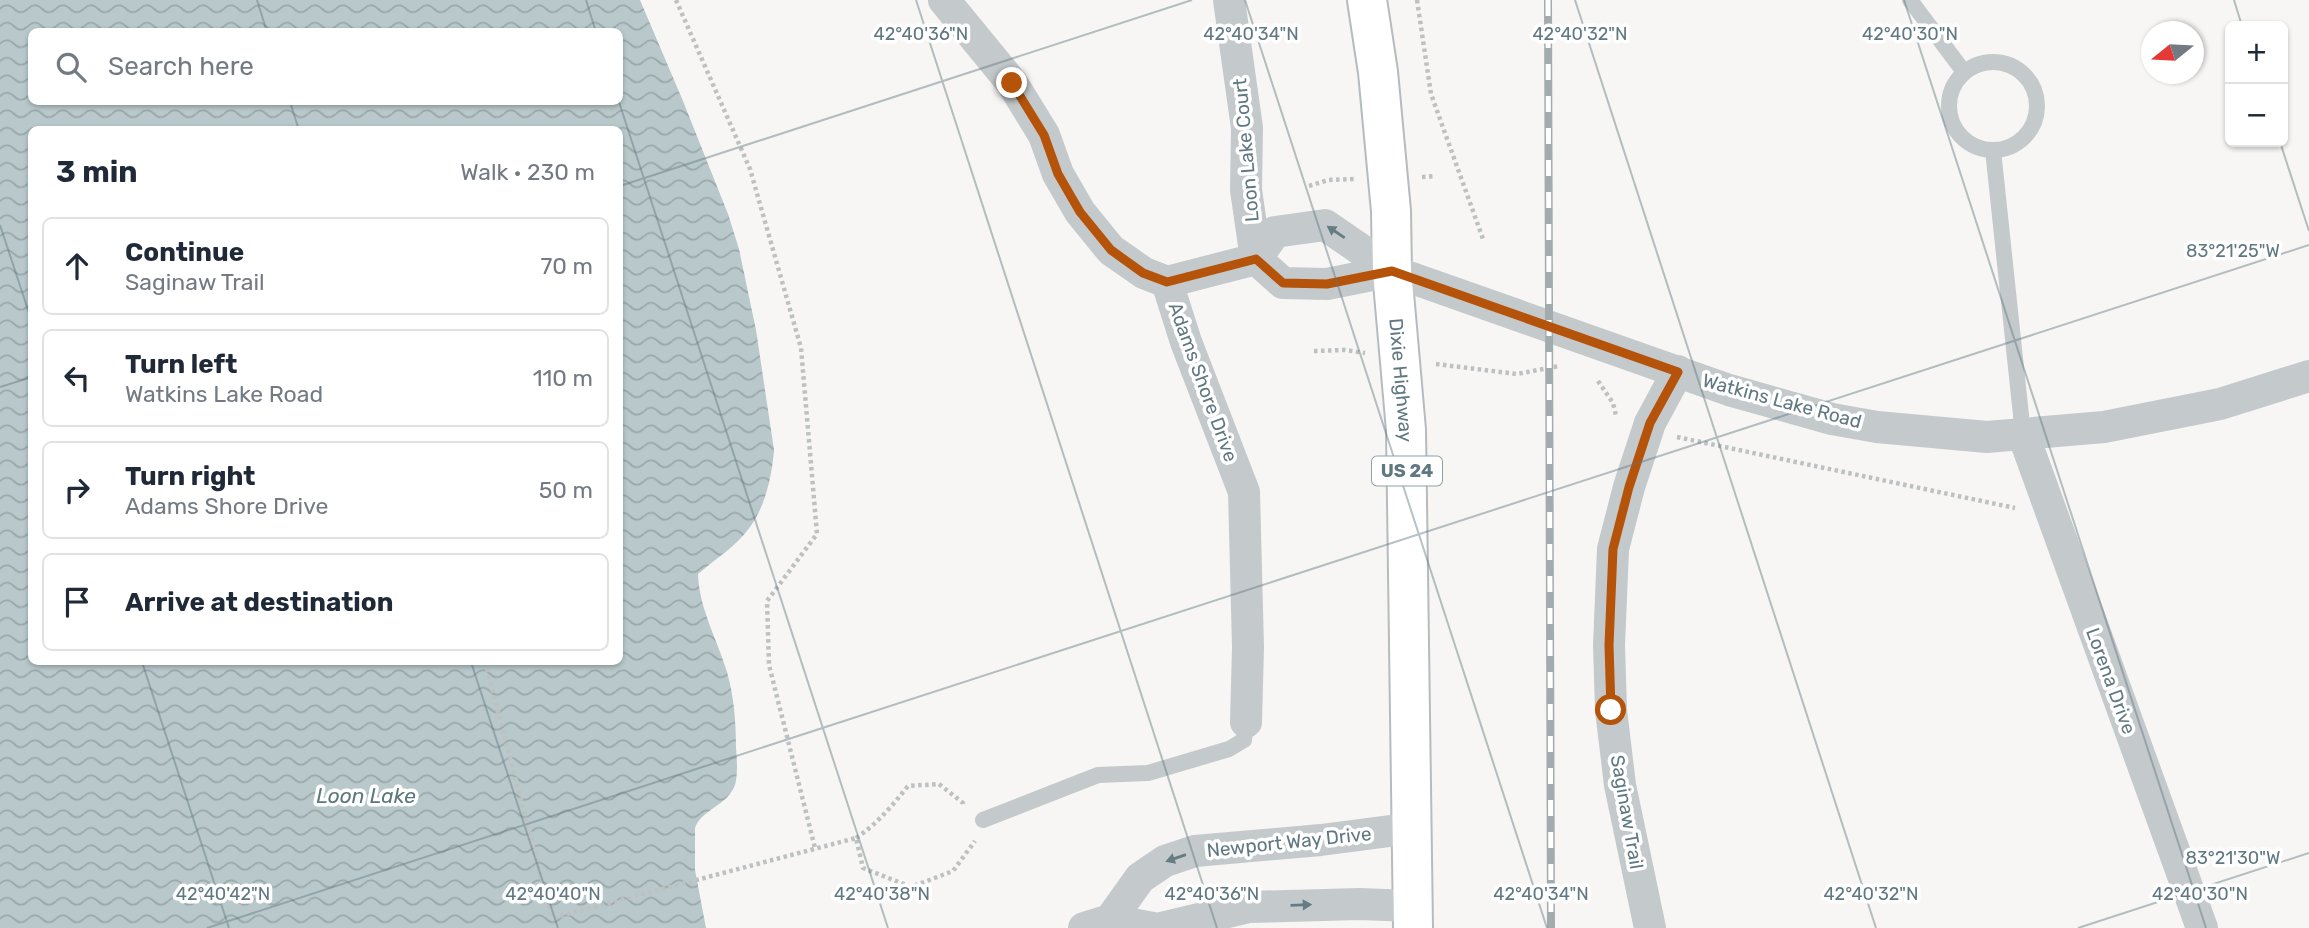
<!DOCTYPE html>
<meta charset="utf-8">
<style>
:root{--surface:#fff;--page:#f2f2f3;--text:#1f2937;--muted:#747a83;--line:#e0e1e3}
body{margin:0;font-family:Rubik,sans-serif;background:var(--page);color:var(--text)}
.controls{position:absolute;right:21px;top:21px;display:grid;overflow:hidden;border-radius:10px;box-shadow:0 2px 5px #0004}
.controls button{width:63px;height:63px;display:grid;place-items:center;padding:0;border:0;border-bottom:2px solid var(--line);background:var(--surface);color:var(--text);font:35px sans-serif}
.compass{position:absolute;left:2141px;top:21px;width:63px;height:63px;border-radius:50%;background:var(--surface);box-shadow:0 2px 5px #0004;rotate:252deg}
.stop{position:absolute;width:21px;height:21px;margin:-16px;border:5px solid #b45309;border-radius:50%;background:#fff}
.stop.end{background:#b45309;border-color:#fff;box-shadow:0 2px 7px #0008}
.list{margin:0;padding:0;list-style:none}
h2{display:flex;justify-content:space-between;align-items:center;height:91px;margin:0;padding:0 28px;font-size:30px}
h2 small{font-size:23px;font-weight:400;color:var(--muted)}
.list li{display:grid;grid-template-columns:46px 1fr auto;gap:21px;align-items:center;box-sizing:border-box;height:98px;margin:0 14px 14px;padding:0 14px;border:2px solid var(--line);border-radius:10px}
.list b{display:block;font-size:26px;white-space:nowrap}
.list p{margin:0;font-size:23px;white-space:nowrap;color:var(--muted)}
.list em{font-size:23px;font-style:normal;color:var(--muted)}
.icon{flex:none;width:38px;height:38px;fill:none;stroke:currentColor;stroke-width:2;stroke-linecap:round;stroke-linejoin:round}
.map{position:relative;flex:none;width:2309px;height:928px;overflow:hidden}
.search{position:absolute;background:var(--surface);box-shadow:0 2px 5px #0004;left:28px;top:28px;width:595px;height:77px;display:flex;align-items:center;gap:18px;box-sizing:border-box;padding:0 24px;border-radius:10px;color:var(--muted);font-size:26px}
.panel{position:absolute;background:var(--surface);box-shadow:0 2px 5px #0004;left:28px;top:126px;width:595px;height:539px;border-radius:10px}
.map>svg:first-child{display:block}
.water{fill:url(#water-waves);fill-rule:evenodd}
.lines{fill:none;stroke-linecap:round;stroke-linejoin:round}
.primary-casing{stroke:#b5bbbe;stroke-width:42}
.path{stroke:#bdc1c2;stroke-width:4.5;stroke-dasharray:3.5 3.5;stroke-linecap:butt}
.lane{stroke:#c4c9cc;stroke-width:16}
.street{stroke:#c4c9cc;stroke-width:32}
.primary{stroke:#fff;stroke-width:38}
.rail-casing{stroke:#a2acaf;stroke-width:8}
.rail{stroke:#fff;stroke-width:5;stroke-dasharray:16;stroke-linecap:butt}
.oneway{fill:#657c85}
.route{stroke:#b45309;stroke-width:9}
.ticks{fill:none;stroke:#607881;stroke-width:2;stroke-opacity:0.45}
.labels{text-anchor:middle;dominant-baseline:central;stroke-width:7;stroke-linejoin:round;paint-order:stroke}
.shield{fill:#fff;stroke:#90a0a7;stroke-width:2}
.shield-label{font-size:18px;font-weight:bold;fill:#607881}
.street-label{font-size:19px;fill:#607881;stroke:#fff}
.water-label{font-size:21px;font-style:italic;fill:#5b787c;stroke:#fff}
.ticks-label{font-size:18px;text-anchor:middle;fill:#607881;stroke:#fff;stroke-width:7;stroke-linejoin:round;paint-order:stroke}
</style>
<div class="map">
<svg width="2309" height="928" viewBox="0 0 2309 928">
<defs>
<pattern id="water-waves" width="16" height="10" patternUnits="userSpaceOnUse" patternTransform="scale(1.75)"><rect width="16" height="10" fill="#b9c9cb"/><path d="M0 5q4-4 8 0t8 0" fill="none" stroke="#9aa8aa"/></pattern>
</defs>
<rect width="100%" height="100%" fill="#f7f6f4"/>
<path class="water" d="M0,0H640L683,101L728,214L739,249L756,330L774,450C772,475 766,505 750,527C737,546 715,559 698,574C699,608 717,639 727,672C734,696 736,723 736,748C737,760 738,774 735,785C728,805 701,810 695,828V870L706,928H0ZM32,32H620V102H32ZM32,130H620V662H32Z"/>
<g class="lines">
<g class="primary-casing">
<g id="primary">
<path id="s1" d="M1367,0L1378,72L1391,211L1392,271L1406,430L1413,928"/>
</g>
</g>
<path class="path" d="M676,0L750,169L801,348L817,534L767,601L769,665L815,848
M1417,0L1431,94L1483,239
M1422,177L1435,176
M1309,186L1328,180L1354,179
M1314,351L1345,350L1365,353
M1436,364L1517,374L1559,366
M1598,381L1613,403L1616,416
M1677,437L2015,508
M485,662L552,918L856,838L863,868L911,887L953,871L975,841
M856,838C877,824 892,806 908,786L939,784L963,803L964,807"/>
<path class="lane" d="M1910,0L1964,72
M1949 106a44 44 0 1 1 88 0a44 44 0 1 1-88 0Z
M1993,150L2023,434
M983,820L1098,775L1148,773L1229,749L1244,740L1246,722"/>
<path class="street" d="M944,0L1012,83L1044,135L1058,174L1080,212L1111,250L1144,273L1167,282
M1392,271L1327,284L1283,283L1256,259L1275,232L1325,225L1392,271L1729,390L1832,419L1877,427L1987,437L2104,427L2220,404L2309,376
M1167,282L1186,342L1244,492L1248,647L1246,722
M1167,282L1256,259L1246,190L1247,128L1229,0
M2023,434L2202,928
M1110,920L1140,878L1165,861L1195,851L1321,840L1413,828
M1084,928L1110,920L1153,928
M1161,928L1249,907L1359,904L1412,906
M1650,928L1620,785L1611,710L1609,645L1613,549L1629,487L1650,423L1678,371"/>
<use href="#primary" class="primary"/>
<g class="rail-casing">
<path id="rail" d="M1548,0L1551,928"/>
</g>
<use href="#rail" class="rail"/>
</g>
<defs><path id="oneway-solid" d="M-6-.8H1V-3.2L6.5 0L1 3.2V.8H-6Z" transform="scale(1.75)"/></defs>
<g class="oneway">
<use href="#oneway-solid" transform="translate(1336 232) rotate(-146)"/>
<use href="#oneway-solid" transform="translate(1176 858) rotate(161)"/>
<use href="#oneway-solid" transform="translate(1301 905) rotate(-2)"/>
</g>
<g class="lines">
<path class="route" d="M1012,83L1044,135L1058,174L1080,212L1111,250L1143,273L1167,282L1256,259L1283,283L1327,284L1392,271L1678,372L1650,423L1629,487L1613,549L1609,645L1611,710"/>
</g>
<path class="ticks" d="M257,0L267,32M586,0L596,32M916,0L1217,928M1245,0L1547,928M1575,0L1876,928M1904,0L2206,928M2234,0L2242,26M290,102L299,130M619,102L888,928M2280,142L2309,231M620,186L1192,0M0,225L32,322M0,387L32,377M142,662L229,928M471,662L558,928M207,928L2309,245M2078,928L2309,853"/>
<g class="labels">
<rect class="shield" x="1372" y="456.5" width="70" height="29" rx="5"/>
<g class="shield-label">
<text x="1407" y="471">US 24</text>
</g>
<g class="street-label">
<text transform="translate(1246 150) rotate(-95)">Loon Lake Court</text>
<text stroke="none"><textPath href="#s1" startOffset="382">Dixie Highway</textPath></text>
<text transform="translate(1203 382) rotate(70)">Adams Shore Drive</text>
<text transform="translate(1782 401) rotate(15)">Watkins Lake Road</text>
<text transform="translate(2111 681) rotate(70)">Lorena Drive</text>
<text transform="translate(1627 812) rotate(80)">Saginaw Trail</text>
<text transform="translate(1289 842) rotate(-6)">Newport Way Drive</text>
</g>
<g class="water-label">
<text x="366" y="795">Loon Lake</text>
</g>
</g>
<g class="ticks-label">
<text x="921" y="40">42°40'36"N</text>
<text x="1251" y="40">42°40'34"N</text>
<text x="1580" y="40">42°40'32"N</text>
<text x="1910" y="40">42°40'30"N</text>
<text x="2233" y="257">83°21'25"W</text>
<text x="2233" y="864">83°21'30"W</text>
<text x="223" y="900">42°40'42"N</text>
<text x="553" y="900">42°40'40"N</text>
<text x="882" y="900">42°40'38"N</text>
<text x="1212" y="900">42°40'36"N</text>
<text x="1541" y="900">42°40'34"N</text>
<text x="1871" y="900">42°40'32"N</text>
<text x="2200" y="900">42°40'30"N</text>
</g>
</svg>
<div class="controls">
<button>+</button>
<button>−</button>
</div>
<svg class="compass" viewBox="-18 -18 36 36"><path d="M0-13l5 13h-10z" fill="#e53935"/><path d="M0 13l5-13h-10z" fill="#747a83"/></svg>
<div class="stop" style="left:1611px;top:710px"></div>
<div class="stop end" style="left:1012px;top:83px"></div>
<div class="search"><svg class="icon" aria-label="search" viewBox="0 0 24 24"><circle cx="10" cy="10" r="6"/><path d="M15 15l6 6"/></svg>Search here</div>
<section class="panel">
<h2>3 min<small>Walk · 230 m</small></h2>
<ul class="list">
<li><svg class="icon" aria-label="ahead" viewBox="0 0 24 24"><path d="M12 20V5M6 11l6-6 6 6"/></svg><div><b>Continue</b><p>Saginaw Trail</p></div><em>70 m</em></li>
<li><svg class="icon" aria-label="left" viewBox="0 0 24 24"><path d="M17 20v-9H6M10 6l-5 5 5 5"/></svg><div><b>Turn left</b><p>Watkins Lake Road</p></div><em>110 m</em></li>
<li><svg class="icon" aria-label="right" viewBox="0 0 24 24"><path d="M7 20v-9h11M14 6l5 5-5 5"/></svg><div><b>Turn right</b><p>Adams Shore Drive</p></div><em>50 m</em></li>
<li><svg class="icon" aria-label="arrive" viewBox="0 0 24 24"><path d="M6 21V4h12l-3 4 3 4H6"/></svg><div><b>Arrive at destination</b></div></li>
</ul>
</section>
</div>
